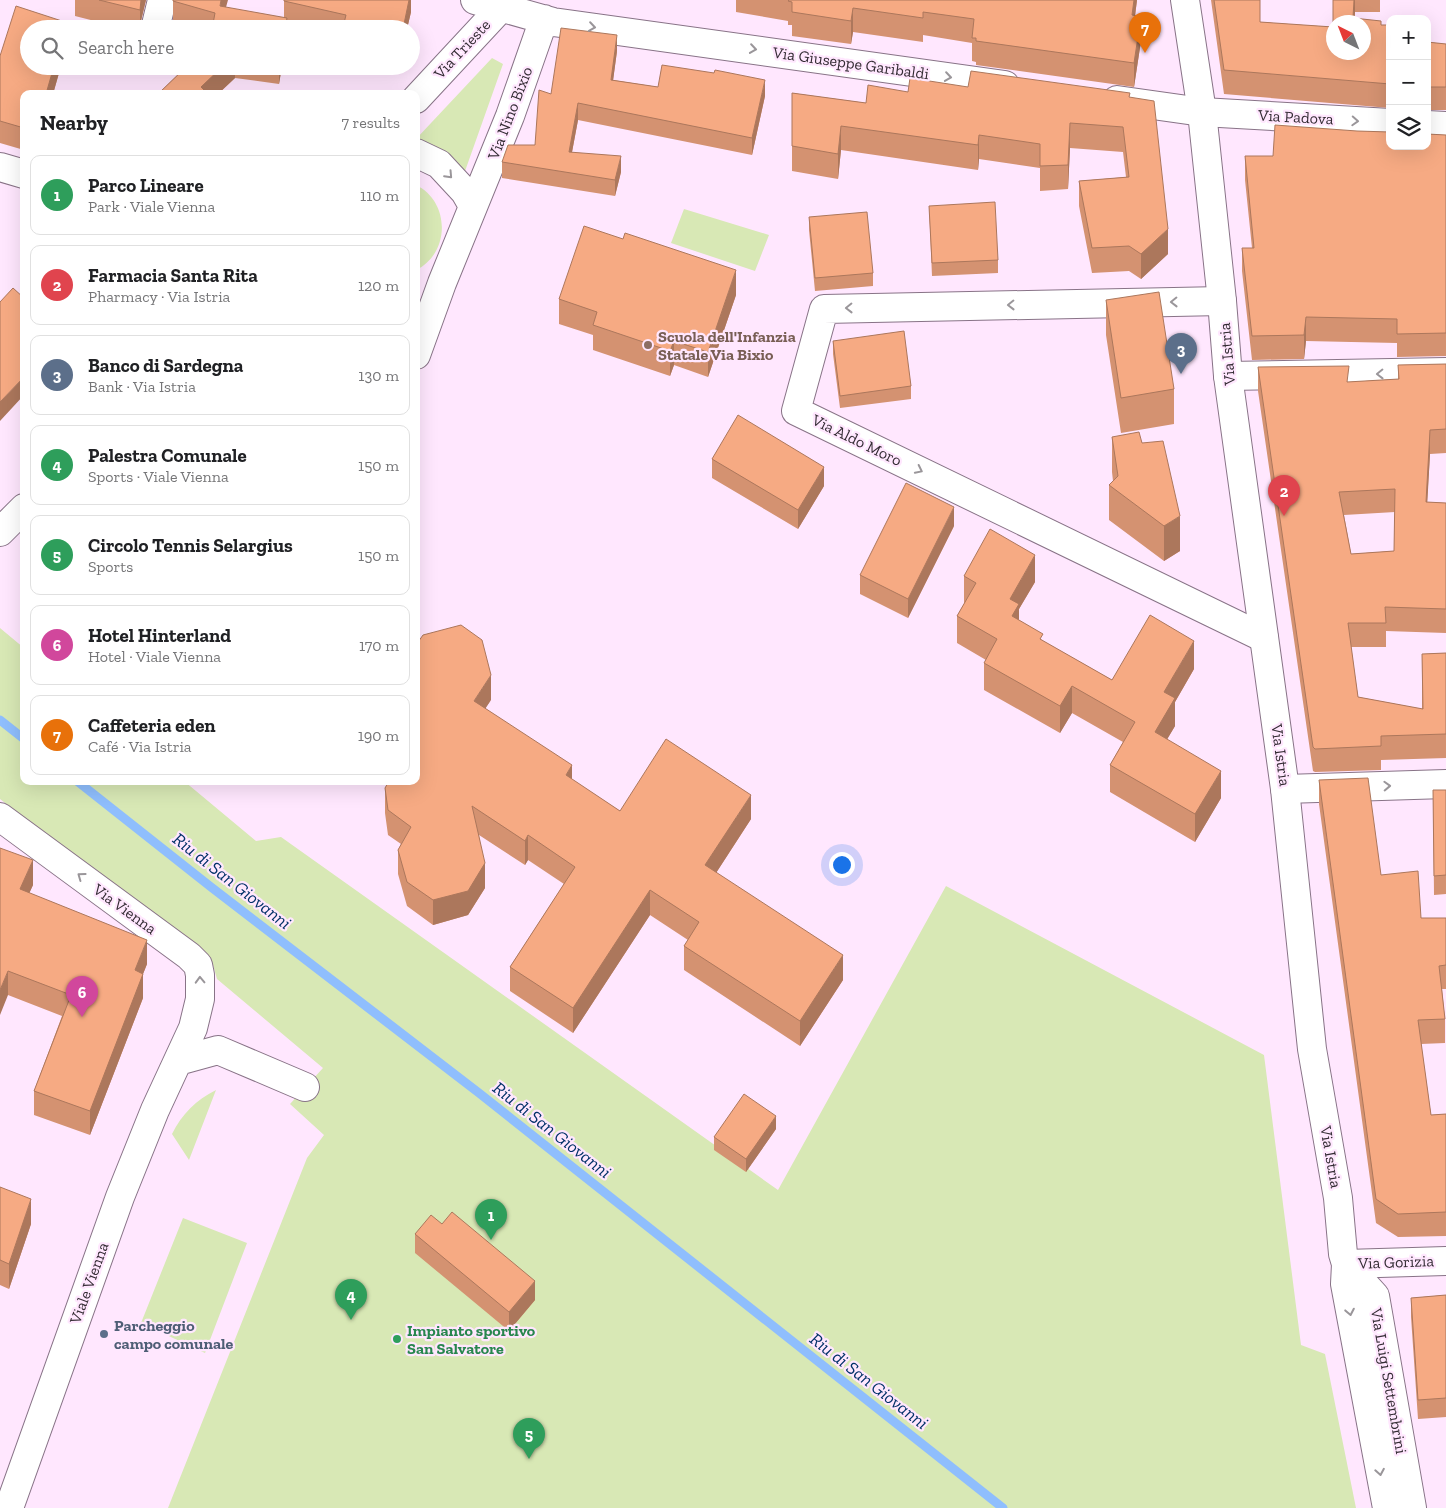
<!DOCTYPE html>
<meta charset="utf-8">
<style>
:root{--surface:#fff;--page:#f2f2f2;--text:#202124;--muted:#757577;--line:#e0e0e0;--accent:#2563eb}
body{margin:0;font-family:"Zilla Slab",serif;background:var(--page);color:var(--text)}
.controls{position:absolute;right:15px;top:15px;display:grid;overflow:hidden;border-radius:10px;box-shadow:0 5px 20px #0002}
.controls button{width:45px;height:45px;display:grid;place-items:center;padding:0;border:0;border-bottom:1px solid var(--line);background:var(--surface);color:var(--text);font:25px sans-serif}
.compass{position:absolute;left:1326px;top:15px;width:45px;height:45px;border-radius:50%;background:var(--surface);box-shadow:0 5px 20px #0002;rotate:318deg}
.you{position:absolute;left:841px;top:864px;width:18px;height:18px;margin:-12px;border:4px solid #fff;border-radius:50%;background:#1a73e8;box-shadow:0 0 0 8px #1a73e833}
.badge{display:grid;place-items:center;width:32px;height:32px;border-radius:50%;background:var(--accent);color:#fff;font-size:16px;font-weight:700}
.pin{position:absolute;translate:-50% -41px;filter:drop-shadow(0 1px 2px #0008)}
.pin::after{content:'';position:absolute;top:26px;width:18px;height:15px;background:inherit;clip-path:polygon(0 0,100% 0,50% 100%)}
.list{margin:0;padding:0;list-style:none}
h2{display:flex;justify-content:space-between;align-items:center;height:65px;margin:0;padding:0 20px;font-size:21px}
h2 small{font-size:16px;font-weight:400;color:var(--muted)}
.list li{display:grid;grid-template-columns:32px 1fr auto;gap:15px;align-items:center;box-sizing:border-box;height:80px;margin:0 10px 10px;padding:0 10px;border:1px solid var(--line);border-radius:10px}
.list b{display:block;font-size:19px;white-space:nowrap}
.list p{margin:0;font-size:16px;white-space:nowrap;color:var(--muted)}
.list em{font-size:16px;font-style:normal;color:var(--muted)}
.icon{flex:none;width:28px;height:28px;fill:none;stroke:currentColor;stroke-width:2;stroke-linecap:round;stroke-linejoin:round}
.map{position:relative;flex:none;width:1446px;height:1508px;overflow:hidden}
.search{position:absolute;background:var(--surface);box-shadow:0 5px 20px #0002;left:20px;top:20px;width:400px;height:55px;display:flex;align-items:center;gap:12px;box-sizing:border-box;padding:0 18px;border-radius:28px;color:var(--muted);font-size:19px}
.panel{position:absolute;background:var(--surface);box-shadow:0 5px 20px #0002;left:20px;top:90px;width:400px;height:695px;border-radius:10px}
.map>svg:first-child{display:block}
.green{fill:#d8e8b5}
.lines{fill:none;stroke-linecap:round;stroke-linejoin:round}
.stream{stroke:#8fbefd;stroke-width:9}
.minor-casing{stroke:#887387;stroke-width:30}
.tertiary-casing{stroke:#887387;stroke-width:30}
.secondary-casing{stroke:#887387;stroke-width:30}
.minor{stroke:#fff;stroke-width:28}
.tertiary{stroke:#fff;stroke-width:28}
.secondary{stroke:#fff;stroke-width:28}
.wall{fill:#d49271;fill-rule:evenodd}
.shaded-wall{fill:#ac775c}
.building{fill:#f6aa83;stroke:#ac775c;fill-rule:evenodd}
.oneway{stroke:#9a969a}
.education-dot{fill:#8d6e63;stroke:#ffe7fe;stroke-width:2}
.service-dot{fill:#5c6f8a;stroke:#ffe7fe;stroke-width:2}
.leisure-dot{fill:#2e9e5b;stroke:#ffe7fe;stroke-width:2}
.labels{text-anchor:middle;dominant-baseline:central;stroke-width:4.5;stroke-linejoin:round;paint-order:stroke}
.street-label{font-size:16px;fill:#342c34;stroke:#ffe7fe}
.education-label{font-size:16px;font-weight:bold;fill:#785e54;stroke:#ffe7fe;text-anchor:start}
.service-label{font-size:16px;font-weight:bold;fill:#4e5e75;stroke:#ffe7fe;text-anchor:start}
.leisure-label{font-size:16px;font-weight:bold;fill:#27864d;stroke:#ffe7fe;text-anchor:start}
.water-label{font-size:18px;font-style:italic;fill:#023168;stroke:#ffe7fe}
</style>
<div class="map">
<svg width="1446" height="1508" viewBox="0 0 1446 1508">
<rect width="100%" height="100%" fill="#ffe7fe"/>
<path class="green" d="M492,58L503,64L464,174L416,142V139Z
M416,185C451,202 450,254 416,270Z
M684,209L769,235L755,271L671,243Z
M0,628L24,648V781H184L256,841L281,837L778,1190L946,886L1264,1055L1301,1345L1325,1354L1356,1508H168L307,1158L324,1135L290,1104L323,1068L217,979L213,965L0,799Z
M216,1090L189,1160L172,1134C182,1114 196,1100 216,1090Z
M183,1218L247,1243L205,1353L141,1323Z"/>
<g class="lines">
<path class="stream" d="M0,720L24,739
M77,781L211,887L479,1093L1003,1508"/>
<g class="minor-casing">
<path id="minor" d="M475,0L553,22L1005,85
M155,29L162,0
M1117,100L1202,112L1390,123
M1427,125L1446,126
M416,153L439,164L465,192L473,206
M0,167L24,174
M1222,301L824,309L796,411L1264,638
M416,355L442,283L510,116L544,19
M1285,789L1446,784
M0,817L189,956L198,965L200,975V999L193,1028L155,1110L120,1197L9,1508
M178,1061L218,1050L305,1087
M1346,1264L1375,1296L1412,1508"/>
</g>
<g class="tertiary-casing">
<path id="tertiary" d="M416,99L508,0
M1228,376L1446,372
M0,532L24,508
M1346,1264L1446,1261"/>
</g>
<g class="secondary-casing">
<path id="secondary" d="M1185,0L1202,112L1222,301L1228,376L1285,789L1312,1049L1338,1198L1343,1254L1346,1264L1345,1284L1387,1508"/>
</g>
<use href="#minor" class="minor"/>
<use href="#tertiary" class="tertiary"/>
<use href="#secondary" class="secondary"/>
</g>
<path class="wall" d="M75,0H146L140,25V29H126L75,16Z
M173,0L225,8L284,18V1L411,0V12L407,29H324L287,21V29H193L173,23Z
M736,0H1137L1135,16L1141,41L1134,87L976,65V62L972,61V43L923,35V42L853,32L851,44L792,36V25H788V21L736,12Z
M1211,0H1260V22L1333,27V0H1380V12H1355V18L1381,25H1390V108L1224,94Z
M68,29L29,66H61L53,94H24V150L0,143V56Z
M1427,42L1446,44V110H1427Z
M617,51L613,80L658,87L765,96L752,155L578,120L572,152L621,172L615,196L502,178V162L535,145L551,94Z
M187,66H282L279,84L235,78L218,94H158Z
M968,87L1130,97L1168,254L1141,279L1129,271L1092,273L1079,206V181L1126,177L1123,152L1070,148L1068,189L1040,191V168L979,159L978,170L841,150L838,179L792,171V93L866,103L908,92Z
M1357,131L1446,135V356L1397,357V343L1306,341L1304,359L1252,360L1242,271V248H1252L1245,180V156H1273Z
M929,206L998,260V273L932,276Z
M809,217L873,273V286L815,291L809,230Z
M736,295L708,377L674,365L670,376L593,350V335L559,324V299Z
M1106,300L1174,389V424L1121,433L1106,335Z
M833,341L911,386V399L840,408L833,354Z
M1446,364V453L1430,454L1427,502L1446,503V633L1386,631V647H1351L1358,697L1422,709V654L1446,653V758L1381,760V770L1315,772L1313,771L1258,391V367L1349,382L1398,379V365ZM1395,512L1394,551L1351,554L1344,515Z
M1112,437L1142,443L1180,551L1164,561L1109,520V485L1113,481L1112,472Z
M712,459L824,486L798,529L712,478Z
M954,526L908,618L860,594V575Z
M964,576L1035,582L1019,609V620L1043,641L1112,680L1194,669L1175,702V726L1167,739L1221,798L1195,842L1110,792V765L1123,742L1072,713L1060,733L984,690V663L986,660L957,643V616L964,604Z
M491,700L485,708L572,780L620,811L751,819L716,873L843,980L800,1046L684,970V946L688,940L650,915L573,1033L510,991V967L564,884L528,860L525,865L479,835L485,888L468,915L433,925L407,906L398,874V850L401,844L388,835L385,813V788L387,785L380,781H416Z
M1319,780L1381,875L1421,918H1446V989H1442L1445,1019V1043L1421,1044L1431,1115L1446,1114V1236L1398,1237L1376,1223L1319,804Z
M1433,790H1446V894L1434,895Z
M0,848L33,885L29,893L147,964L143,974V998L90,1135L34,1115V1091L62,1016L8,995Z
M776,1129L746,1172L714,1150V1137Z
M0,1187L31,1224L9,1289L0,1285Z
M415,1234L535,1300L509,1331L415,1253Z
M1446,1295V1417L1418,1419L1411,1317V1298Z"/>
<path class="shaded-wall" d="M141,0H146L140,25V3Z
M221,0H228L220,29V6Z
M409,0H411V12L407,29H403Z
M1134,0H1137L1132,39V15Z
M1354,0H1355V12L1354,22H1353Z
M853,8V32L851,44V21Z
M1141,17V41L1134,87V63Z
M617,35V51L611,96V80Z
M54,66H61L53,94H46Z
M223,66H235V78L218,94H201V87Z
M279,66H282L279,84Z
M765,80V96L752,155V138Z
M578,103V120L569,168V152Z
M1070,123V148L1068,189V165Z
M841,126V150L838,179V154Z
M979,135V159L978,170V145Z
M621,156V172L615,196V180Z
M1168,229V254L1141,279V254Z
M736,270V295L708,377V352Z
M1306,317V341L1304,359V335Z
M674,341V365L670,376V351Z
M24,377V395L0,421V402Z
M1430,430V454L1426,526V502Z
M824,467V486L798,529V510Z
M954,507V526L908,618V599Z
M1180,516V551L1164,561V526Z
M1035,555V582L1019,609V632L1012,644L1010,599Z
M1194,641V669L1175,702V726L1155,760V732L1164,692Z
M491,675V700L474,726V701Z
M1072,686V713L1060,733V706Z
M572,765V790L566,775Z
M1221,771V798L1195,842V814Z
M751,795V819L705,890V865Z
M528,835V860L525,865V841Z
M33,860V885L20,914V889Z
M485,863V888L468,915L433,925V900Z
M650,890V915L573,1033V1008Z
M147,940V964L143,974V998L90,1135V1111L135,970Z
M843,955V980L800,1046V1021Z
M8,971V995L0,1015V990Z
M776,1116V1129L746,1172V1159Z
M31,1199V1224L9,1289V1264Z
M535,1281V1300L509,1331V1312Z"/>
<path class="building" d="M99,0H141L140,10Z
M173,0H221L220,6L287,18L285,29H212L215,13L173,1Z
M284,0H409L403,29H369L344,23L346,15L284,1Z
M789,0H1134L1132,15L1141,17L1134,63L976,41V38H972L974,19L923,12V18L853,8L851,21L792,12V2L788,1Z
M1214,0H1260V22L1333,27V0H1354L1353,18L1381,21V25H1390V84L1224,70ZM1334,22H1364V52H1334Z
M16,6L68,23L66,29H29V66H54L46,94H24V128L0,121V56Z
M561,28L617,35L611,80L658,87L662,65L714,73L715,70L765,80L752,138L578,103L569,152L621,156L615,180L502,162L508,145H535L539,90L551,94Z
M1427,42L1446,44V87H1427Z
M187,66H223L201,87L208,94H158Z
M971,71L1130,93L1129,97L1154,101L1168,229L1141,254L1129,246L1092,248L1079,181L1129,177L1123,127L1070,123L1068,165L1040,166V144L979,135L978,145L841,126L838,154L792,146V93L866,103L868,85L908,92L910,78L968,87Z
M1275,125L1357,131L1390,132V146H1427V134L1446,135V333L1397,334V319L1306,317L1304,335L1252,336L1242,248H1254L1245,156H1273Z
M995,202L998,260L932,263L929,206Z
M867,212L873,273L815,278L809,217Z
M584,226L623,239L625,233L736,270L708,352L674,341L670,351L593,325L597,312L559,299Z
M13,288L24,298V377L0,402V302Z
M1159,292L1174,389L1121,398L1106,300Z
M904,331L911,386L840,396L833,341Z
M1446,364V429L1430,430L1426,502L1446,503V609L1385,607L1386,623H1348L1358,697L1423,709L1422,654L1446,653V734L1381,736V746L1315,749L1313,747L1258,367L1349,366L1347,382L1399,379L1398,365ZM1395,489L1394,551L1351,554L1339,492Z
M738,415L824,467L798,510L712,459Z
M1139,432L1142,443L1163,441L1180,516L1164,526L1109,485L1118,476L1112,437Z
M906,483L954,507L908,599L860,575Z
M990,529L1035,555L1010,599L1019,604L1012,616L1043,634L1040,639L1112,680L1150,615L1194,641L1164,692L1175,698L1155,732L1221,771L1195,814L1110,765L1135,722L1072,686L1060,706L984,663L997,639L957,616L976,583L964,576Z
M461,625L482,640L491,675L474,701L572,765L566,775L620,811L666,739L751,795L705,865L843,955L800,1021L684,946L699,922L650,890L573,1008L510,967L575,867L528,835L525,841L472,806L485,863L468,891L433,900L407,882L398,850L411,827L388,810L385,788L389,781H416V645L423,635Z
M1368,778L1381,875L1418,871L1421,918H1446V965L1439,966L1445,1019L1418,1020L1431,1115L1446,1114V1212L1398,1214L1376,1199L1319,780Z
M1433,790H1446V875L1434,876Z
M0,848L33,860L20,889L147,940L135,970L143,974L90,1111L34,1091L71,995L8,971L0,990Z
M744,1094L776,1116L746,1159L714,1137Z
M0,1187L31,1199L9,1264L0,1260Z
M452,1212L535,1281L509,1312L415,1234L431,1215L442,1224Z
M1446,1295V1398L1418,1400L1411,1298Z"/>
<defs><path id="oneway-chevron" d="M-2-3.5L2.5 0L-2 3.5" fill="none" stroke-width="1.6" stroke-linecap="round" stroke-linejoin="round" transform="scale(1.25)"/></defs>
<g class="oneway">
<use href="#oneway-chevron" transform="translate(592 27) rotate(8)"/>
<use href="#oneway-chevron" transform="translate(753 49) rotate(8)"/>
<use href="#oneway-chevron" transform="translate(948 77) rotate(8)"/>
<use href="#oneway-chevron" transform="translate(1355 121) rotate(3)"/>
<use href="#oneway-chevron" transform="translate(449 175) rotate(47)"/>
<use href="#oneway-chevron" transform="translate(1174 302) rotate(179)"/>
<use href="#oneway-chevron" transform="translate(1011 305) rotate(179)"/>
<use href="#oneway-chevron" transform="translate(849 308) rotate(179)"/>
<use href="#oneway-chevron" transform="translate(1380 374) rotate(179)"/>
<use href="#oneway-chevron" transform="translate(919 470) rotate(26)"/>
<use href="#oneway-chevron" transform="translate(1387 786) rotate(-2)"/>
<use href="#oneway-chevron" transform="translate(81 876) rotate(-144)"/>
<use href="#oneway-chevron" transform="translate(200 980) rotate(-92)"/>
<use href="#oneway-chevron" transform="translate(1350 1312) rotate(79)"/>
<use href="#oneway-chevron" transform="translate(1380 1472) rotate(80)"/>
</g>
<circle class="education-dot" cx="648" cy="345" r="5"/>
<circle class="service-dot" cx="104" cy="1334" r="5"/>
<circle class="leisure-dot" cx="397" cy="1339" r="5"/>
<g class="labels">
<g class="street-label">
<text transform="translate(462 49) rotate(-47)">Via Trieste</text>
<text transform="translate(851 63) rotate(8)">Via Giuseppe Garibaldi</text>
<text transform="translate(510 113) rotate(-69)">Via Nino Bixio</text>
<text transform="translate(1296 117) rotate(3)">Via Padova</text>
<text transform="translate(1227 354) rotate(-95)">Via Istria</text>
<text transform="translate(857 440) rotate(26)">Via Aldo Moro</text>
<text transform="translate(1281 755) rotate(82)">Via Istria</text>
<text transform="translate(125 909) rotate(36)">Via Vienna</text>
<text transform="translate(1331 1157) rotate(80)">Via Istria</text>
<text transform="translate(1396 1262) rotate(-2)">Via Gorizia</text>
<text transform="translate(89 1283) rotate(-70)">Viale Vienna</text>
<text transform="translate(1389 1381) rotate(80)">Via Luigi Settembrini</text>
</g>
<g class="education-label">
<text x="658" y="336">Scuola dell'Infanzia<tspan x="658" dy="18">Statale Via Bixio</tspan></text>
</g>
<g class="service-label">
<text x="114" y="1325">Parcheggio<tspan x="114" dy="18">campo comunale</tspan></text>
</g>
<g class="leisure-label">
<text x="407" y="1330">Impianto sportivo<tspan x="407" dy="18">San Salvatore</tspan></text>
</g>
<g class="water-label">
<text transform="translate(232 881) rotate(38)">Riu di San Giovanni</text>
<text transform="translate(552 1130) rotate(38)">Riu di San Giovanni</text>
<text transform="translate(869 1381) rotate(38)">Riu di San Giovanni</text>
</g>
</g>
</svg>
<div class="controls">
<button>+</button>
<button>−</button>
<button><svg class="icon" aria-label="layers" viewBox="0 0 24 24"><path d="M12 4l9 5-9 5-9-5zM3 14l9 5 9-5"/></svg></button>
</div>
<svg class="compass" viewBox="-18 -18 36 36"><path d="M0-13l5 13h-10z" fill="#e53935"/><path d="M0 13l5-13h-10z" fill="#757577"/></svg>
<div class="you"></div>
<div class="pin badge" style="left:491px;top:1240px;background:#2e9e5b">1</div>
<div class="pin badge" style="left:1284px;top:516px;background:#e0444e">2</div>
<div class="pin badge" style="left:1181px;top:374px;background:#5c6f8a">3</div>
<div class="pin badge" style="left:351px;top:1320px;background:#2e9e5b">4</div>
<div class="pin badge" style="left:529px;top:1459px;background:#2e9e5b">5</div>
<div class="pin badge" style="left:82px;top:1017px;background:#d1479c">6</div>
<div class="pin badge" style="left:1145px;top:53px;background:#e8710a">7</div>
<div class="search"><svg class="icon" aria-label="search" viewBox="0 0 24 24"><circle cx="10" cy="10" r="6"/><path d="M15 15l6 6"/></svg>Search here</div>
<section class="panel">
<h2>Nearby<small>7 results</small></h2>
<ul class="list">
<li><span class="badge" style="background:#2e9e5b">1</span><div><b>Parco Lineare</b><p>Park · Viale Vienna</p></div><em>110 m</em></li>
<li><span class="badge" style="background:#e0444e">2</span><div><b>Farmacia Santa Rita</b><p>Pharmacy · Via Istria</p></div><em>120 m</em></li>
<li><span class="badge" style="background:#5c6f8a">3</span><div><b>Banco di Sardegna</b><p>Bank · Via Istria</p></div><em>130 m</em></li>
<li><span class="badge" style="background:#2e9e5b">4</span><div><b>Palestra Comunale</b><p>Sports · Viale Vienna</p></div><em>150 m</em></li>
<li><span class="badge" style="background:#2e9e5b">5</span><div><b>Circolo Tennis Selargius</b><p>Sports</p></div><em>150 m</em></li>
<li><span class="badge" style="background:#d1479c">6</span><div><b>Hotel Hinterland</b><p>Hotel · Viale Vienna</p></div><em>170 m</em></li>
<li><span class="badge" style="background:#e8710a">7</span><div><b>Caffeteria eden</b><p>Café · Via Istria</p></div><em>190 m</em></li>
</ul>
</section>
</div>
